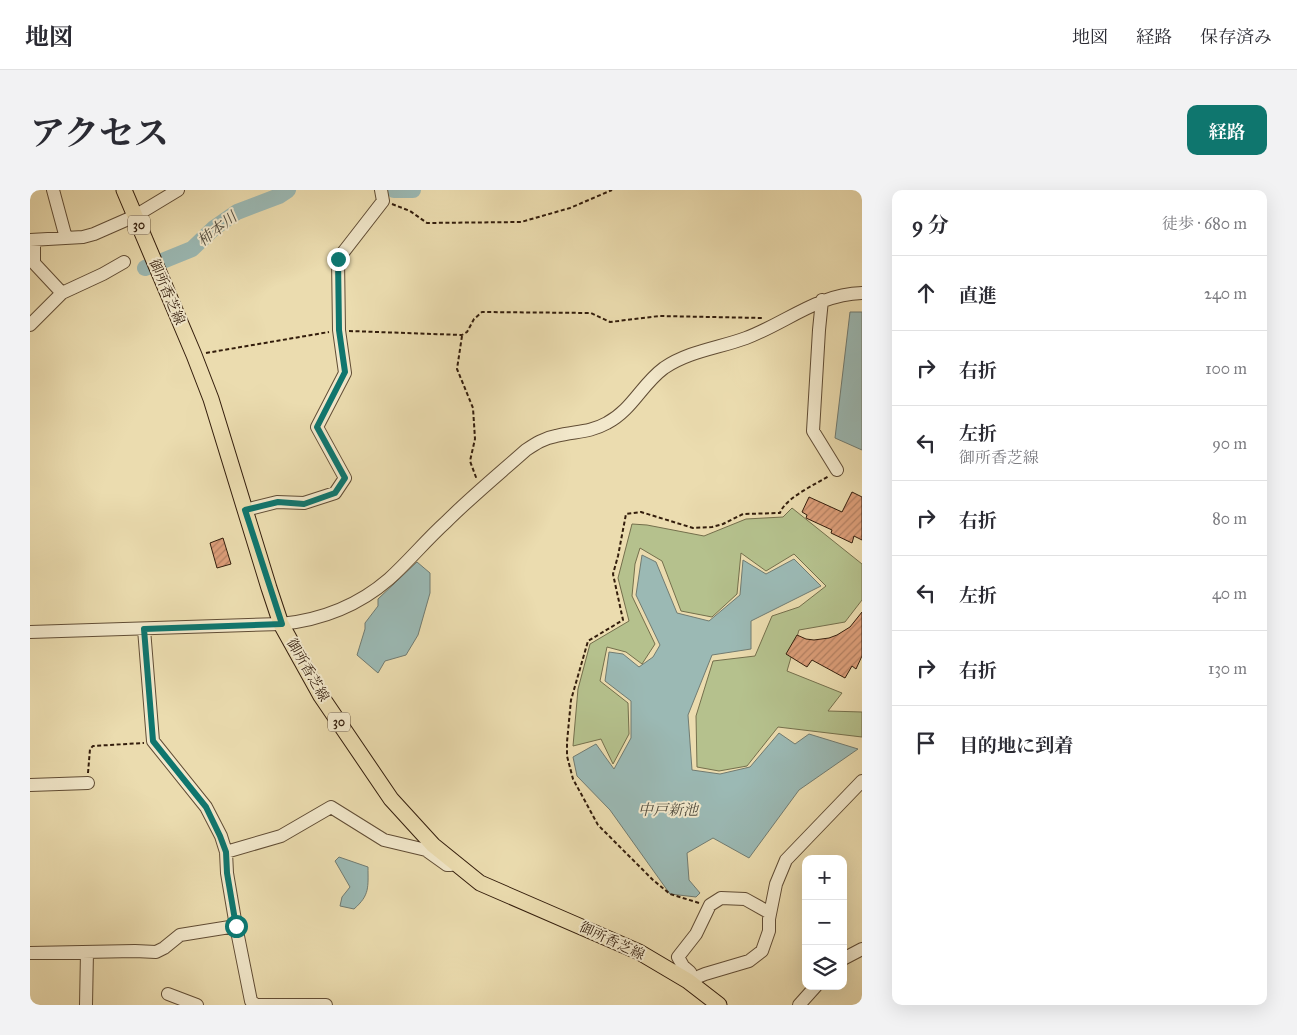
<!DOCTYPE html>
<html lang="ja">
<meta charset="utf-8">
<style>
:root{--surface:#fff;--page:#f2f2f3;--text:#2b2b33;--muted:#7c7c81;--line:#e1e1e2;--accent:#0f766e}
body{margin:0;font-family:"IM FELL Great Primer","Noto Serif JP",serif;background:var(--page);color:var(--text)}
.controls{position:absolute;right:15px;bottom:15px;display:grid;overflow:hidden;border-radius:10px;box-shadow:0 5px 20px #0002}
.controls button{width:45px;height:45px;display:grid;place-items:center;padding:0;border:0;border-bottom:1px solid var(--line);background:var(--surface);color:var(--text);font:25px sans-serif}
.stop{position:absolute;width:15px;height:15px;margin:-11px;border:4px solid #0f766e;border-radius:50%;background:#fff}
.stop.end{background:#0f766e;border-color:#fff;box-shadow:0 1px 5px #0008}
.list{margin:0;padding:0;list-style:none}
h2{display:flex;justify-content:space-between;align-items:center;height:65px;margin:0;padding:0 20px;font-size:21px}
h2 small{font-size:16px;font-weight:400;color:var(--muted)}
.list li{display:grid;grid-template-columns:32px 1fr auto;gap:15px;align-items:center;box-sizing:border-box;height:75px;padding:0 20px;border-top:1px solid var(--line)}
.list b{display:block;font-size:19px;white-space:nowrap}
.list p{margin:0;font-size:16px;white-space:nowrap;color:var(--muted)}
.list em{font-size:16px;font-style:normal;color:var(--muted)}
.icon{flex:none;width:28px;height:28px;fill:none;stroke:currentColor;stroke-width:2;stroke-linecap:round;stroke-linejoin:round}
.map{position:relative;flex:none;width:832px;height:815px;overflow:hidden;border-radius:10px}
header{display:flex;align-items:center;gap:30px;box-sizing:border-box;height:70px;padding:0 25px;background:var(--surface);border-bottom:1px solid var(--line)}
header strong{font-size:24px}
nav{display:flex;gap:28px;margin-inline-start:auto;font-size:18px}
.intro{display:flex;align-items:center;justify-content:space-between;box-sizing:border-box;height:120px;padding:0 30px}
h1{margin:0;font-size:35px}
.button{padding:12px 22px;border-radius:10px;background:var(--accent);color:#fff;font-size:18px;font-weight:700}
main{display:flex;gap:30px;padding:0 30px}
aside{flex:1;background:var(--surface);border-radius:10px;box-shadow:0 5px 20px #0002}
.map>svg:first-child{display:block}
.green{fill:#b5c18d;stroke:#746f4c}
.water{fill:#9bb9b4;stroke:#717b71}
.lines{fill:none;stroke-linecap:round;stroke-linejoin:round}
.river{stroke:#9bb9b4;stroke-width:16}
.building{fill:url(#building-hatch);stroke:#331d0c}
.minor-casing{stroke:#614d35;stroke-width:14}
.major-casing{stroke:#331d0c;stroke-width:17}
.path{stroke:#331d0c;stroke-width:2;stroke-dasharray:4 2.5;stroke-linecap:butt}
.minor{stroke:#f2e8cb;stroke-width:12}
.major{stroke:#ebdcaf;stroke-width:15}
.route{stroke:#0f766e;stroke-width:6}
.labels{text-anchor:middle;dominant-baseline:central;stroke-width:4;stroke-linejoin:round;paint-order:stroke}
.shield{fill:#f2e8cb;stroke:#6c5a45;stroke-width:1}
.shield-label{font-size:12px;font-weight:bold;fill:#331d0c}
.street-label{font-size:14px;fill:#331d0c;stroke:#f2e8cb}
.water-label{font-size:15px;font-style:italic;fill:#524c3e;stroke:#f2e8cb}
</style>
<header>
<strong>地図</strong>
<nav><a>地図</a><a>経路</a><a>保存済み</a></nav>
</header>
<div class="intro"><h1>アクセス</h1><a class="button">経路</a></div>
<main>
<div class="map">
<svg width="832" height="815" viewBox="0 0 832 815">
<defs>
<pattern id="building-hatch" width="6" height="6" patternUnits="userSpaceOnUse" patternTransform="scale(1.25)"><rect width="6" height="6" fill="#dc9e79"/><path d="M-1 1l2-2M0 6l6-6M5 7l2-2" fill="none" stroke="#b38062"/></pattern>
</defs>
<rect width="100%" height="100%" fill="#ebdcaf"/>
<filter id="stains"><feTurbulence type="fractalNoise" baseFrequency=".004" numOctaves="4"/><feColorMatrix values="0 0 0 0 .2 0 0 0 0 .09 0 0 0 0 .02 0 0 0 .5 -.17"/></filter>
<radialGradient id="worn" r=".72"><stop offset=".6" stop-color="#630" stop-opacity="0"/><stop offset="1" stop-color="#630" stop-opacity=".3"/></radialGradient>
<path class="green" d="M762,318L832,374V410L815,432L769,440L757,481L812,503L798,521L832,522V547L748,537L717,576L689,581L667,577L666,526L683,471L725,466L742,426L769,417L796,396L764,364L736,381L711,363L707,404L682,427L651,421L632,371L610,358L605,374L602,406L625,454L612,474L596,462L577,457L570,491L598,513L599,544L583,574L571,549L543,556L548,499L560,454L599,431L588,388L602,334L617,335L674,346L716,329L753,327Z"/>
<path class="water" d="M820,122H832V260L805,248Z
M612,365L626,372L647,423L679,431L710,405L713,370L736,384L764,369L791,396L721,431V459L682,465L658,525L662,580L690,584L720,577L749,543L765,554L779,544L828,559L769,600L719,668L683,648L657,663L659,690L670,703L666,707L640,704L580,620L547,586L543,567L566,554L584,579L601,548V511L575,491L579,462L593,464L609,477L623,467L630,455L606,405Z
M387,372L400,383V403L388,445L376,465L355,471L348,483L327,465L335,439V433L348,416V409Z
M309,667L338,677C338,697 340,705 324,719L310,716L312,707L320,697L305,671Z"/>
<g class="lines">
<path class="river" d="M364,0H383
M115,78L162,59L184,38L207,22L249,6L258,0"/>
</g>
<path class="building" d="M822,302L832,307V350L824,346L822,353L801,343L802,340L776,328L777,325L772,322L779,307L812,322Z
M193,348L201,374L187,378L180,353Z
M832,422V466L826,479L822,476L815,488L782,470L777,477L756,464L767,445L776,449L784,450L799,448L807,445L820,437Z"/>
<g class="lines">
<g class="minor-casing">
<path id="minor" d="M23,0L36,48
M0,50L53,47L64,44L105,26L148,0
M4,50V73L32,103
M792,110L789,140L783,241L807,280
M0,135L32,103L73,84L94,72
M215,320L247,312L274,313L305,303L315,288L287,237L315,183L309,140L308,69L353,11L351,0
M114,439L123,551L176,617L191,646L196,662L197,683L206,736L221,811L226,815H296
M0,442L251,434C291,430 329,415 359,389C379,371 396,350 416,332C441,307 469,284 496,260C505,254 514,248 526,246C545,241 559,243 577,233C602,220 612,194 634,178C659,161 689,158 716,148C756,133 788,104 832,103
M0,595L58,593
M196,662L251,646L301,617L354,650L396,660L417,675H421
M0,763L105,761L126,762L134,758L150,745L206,736
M813,769L832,759
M658,791L675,784L719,771L732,761L739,741V729L746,694L756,670L832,591
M658,791L660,782L653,776L648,767L666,744L680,715L691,708L715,709L740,723
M138,804L167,815
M56,815L57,762
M769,815L786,796"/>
</g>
<g class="major-casing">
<path id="major" d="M94,0L164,165L181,209L239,398L251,434L291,506L361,609L403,655L450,693L609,762L658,791L689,815"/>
</g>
<path class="path" d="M362,14L380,21L397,33L491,32L540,18L582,0
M319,141L432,145L437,142L444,129L452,122L561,123L580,132L629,126L733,128
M432,146L427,179L443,218L445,249L440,271L447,290
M176,163L299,142
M58,583L60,559L63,556L114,553
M669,713L640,704L623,690L568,635L543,589L537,566V552L541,510L558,451L593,430L583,384L588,366L596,324L611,322L663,338L682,337L693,334L713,324L750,323C755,308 786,294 799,286"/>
<use href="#minor" class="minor"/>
<use href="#major" class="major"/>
</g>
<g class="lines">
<path class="route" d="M206,736L197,683L196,662L190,646L176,617L123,551L114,439L252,434L215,320L248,312L274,314L305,303L315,288L287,237L315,182L309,140L308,69"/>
</g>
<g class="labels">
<g class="shield">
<rect x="98" y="25.5" width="22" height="19" rx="4"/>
<rect x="298" y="522.5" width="22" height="19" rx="4"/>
</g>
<g class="shield-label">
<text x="109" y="35">30</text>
<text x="309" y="532">30</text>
</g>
<g class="street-label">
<text transform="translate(137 102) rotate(67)">御所香芝線</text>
<text transform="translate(278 480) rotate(60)">御所香芝線</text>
<text transform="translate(582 751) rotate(25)">御所香芝線</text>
</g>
<g class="water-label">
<text transform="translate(187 39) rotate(-38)">柿本川</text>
<text x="638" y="620">中戸新池</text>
</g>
</g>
<rect width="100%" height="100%" filter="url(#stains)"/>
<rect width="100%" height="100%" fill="url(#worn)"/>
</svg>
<div class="controls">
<button>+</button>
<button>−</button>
<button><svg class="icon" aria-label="layers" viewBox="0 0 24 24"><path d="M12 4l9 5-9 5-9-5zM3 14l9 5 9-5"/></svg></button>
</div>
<div class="stop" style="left:206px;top:736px"></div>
<div class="stop end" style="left:308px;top:69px"></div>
</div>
<aside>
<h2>9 分<small>徒歩 · 680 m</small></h2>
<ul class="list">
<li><svg class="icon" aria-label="ahead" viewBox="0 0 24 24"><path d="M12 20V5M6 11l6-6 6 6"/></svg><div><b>直進</b></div><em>240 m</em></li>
<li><svg class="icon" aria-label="right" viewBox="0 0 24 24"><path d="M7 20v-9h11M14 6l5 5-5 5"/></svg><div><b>右折</b></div><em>100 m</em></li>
<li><svg class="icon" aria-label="left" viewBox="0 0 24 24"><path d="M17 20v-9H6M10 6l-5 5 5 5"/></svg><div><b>左折</b><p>御所香芝線</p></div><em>90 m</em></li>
<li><svg class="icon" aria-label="right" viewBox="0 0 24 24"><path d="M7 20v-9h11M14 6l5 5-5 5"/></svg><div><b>右折</b></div><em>80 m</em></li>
<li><svg class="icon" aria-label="left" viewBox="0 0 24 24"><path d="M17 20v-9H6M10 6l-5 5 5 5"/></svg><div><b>左折</b></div><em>40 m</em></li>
<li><svg class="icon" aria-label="right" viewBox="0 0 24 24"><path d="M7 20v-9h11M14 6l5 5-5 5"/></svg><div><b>右折</b></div><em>130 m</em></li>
<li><svg class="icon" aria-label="arrive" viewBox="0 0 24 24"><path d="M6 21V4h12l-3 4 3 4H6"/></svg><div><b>目的地に到着</b></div></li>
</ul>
</aside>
</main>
